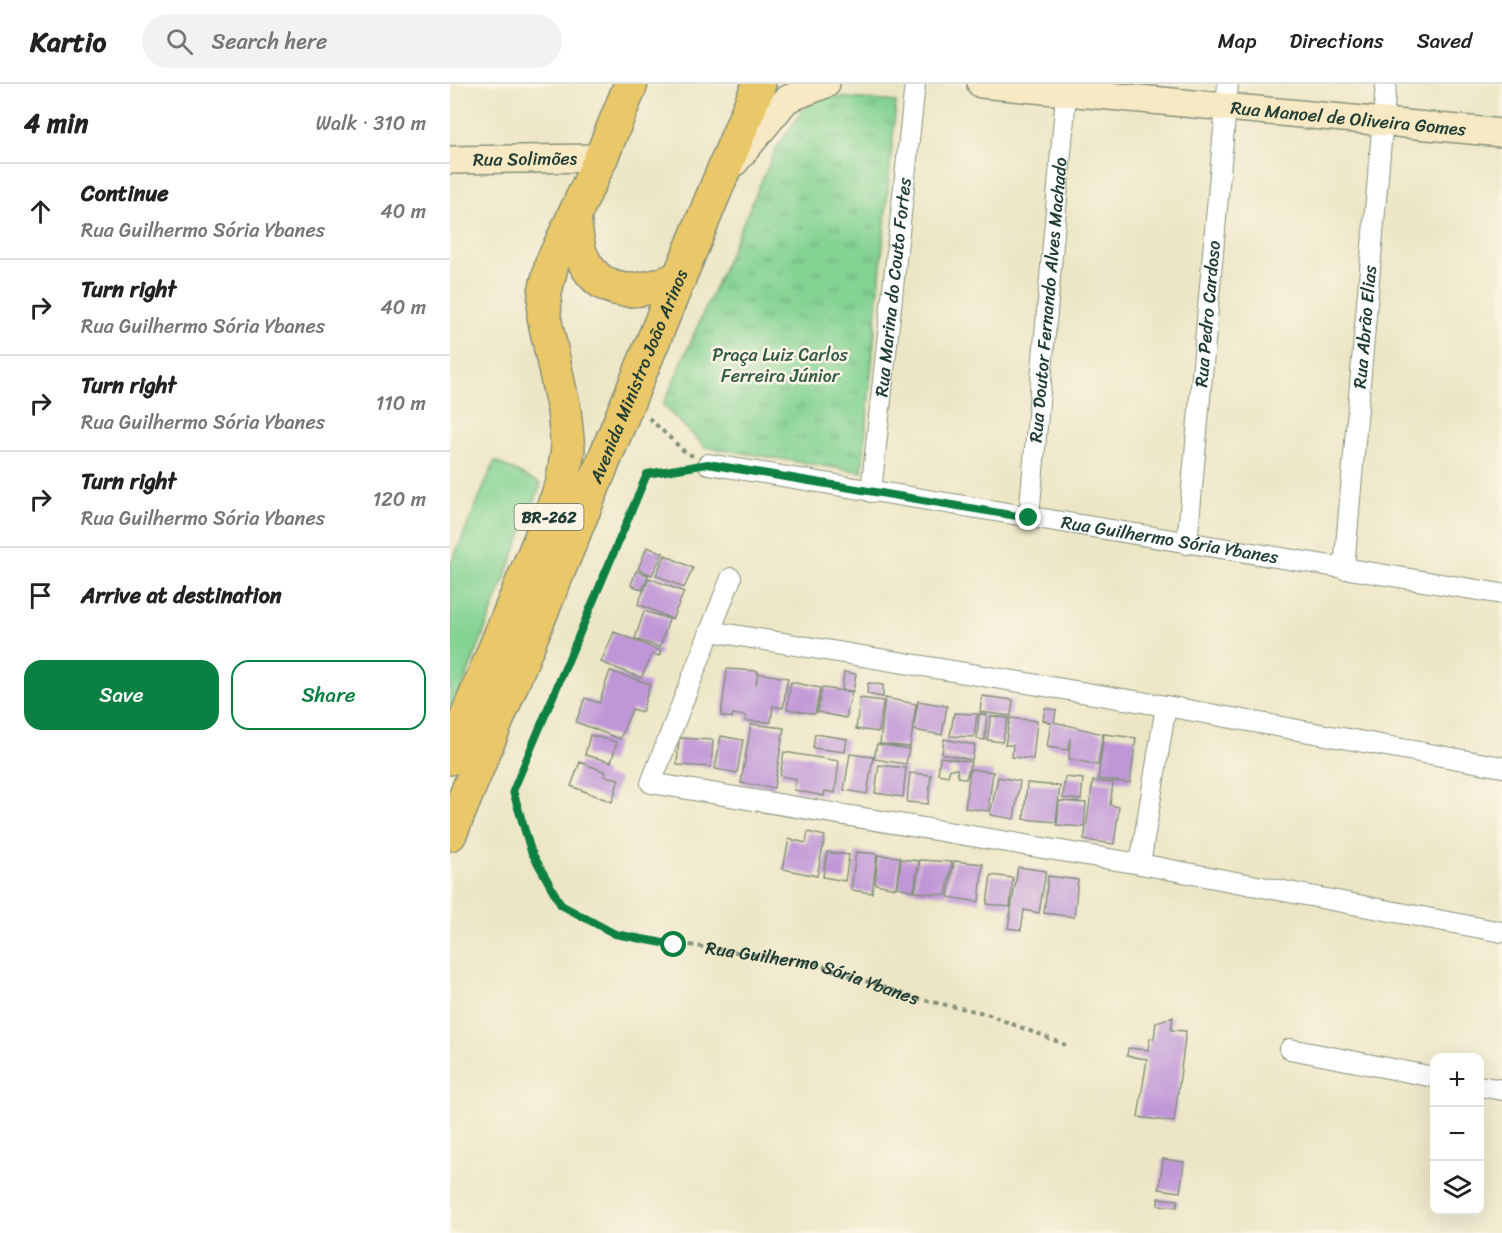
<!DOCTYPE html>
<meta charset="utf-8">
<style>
:root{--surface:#fff;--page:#f2f2f2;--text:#222;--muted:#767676;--line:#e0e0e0;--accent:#0b8043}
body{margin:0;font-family:Sriracha,sans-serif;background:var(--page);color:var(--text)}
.controls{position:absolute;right:18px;bottom:18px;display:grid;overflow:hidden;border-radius:12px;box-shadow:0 6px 24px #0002}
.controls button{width:54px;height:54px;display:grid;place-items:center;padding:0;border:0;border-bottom:2px solid var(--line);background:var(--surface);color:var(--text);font:30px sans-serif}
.stop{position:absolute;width:18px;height:18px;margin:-14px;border:4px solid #0b8043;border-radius:50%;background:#fff}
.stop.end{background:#0b8043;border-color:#fff;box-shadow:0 2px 6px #0008}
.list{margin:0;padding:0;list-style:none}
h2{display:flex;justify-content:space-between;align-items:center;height:78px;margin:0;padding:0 24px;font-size:26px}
h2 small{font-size:20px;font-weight:400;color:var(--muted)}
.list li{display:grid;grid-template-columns:39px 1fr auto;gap:18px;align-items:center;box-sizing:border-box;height:96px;padding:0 24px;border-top:2px solid var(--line)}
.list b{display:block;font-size:22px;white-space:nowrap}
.list p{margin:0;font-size:20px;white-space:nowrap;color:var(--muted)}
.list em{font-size:20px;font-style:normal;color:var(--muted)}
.actions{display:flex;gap:12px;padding:18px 24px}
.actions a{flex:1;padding:14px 0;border:2px solid var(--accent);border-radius:18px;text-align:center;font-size:21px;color:var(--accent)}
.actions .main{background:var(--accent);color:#fff}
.icon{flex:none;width:33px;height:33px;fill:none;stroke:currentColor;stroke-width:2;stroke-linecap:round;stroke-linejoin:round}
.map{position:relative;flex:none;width:1052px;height:1149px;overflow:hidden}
header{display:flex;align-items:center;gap:36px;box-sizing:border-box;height:84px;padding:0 30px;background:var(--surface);border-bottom:2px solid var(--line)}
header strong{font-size:28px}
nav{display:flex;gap:33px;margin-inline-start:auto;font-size:21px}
.search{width:420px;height:54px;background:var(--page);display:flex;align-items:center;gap:15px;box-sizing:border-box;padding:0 21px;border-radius:33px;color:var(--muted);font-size:22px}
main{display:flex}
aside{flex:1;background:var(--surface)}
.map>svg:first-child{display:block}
.grass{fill:#84d393;stroke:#528864;stroke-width:1.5}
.park{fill:url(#park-tufts);stroke:#528864;stroke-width:1.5}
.building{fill:#bf96d7}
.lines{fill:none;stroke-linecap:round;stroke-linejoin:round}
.street-casing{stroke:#86927d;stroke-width:22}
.secondary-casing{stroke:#86927d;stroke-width:30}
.highway-casing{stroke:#86927d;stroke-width:36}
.path{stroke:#86927d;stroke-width:4;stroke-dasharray:4.5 4.5;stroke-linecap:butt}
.street{stroke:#fff;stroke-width:20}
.secondary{stroke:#f7e9c3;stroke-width:27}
.highway{stroke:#eac769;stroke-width:33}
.route{stroke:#0b8043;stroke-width:8}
.labels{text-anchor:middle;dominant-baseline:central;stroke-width:5;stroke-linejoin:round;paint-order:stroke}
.shield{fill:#fcf5e5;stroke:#617469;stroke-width:1.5}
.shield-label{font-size:16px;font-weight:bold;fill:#1f3d34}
.street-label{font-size:18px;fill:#1f3d34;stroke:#fcf5e5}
.park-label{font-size:18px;fill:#335b47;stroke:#fcf5e5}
</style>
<header>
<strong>Kartio</strong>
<div class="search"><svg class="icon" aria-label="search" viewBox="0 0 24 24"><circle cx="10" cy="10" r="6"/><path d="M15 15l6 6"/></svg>Search here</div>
<nav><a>Map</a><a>Directions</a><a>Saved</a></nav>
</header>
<main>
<aside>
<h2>4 min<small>Walk · 310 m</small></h2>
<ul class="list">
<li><svg class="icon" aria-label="ahead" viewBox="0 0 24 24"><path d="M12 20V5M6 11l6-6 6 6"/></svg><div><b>Continue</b><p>Rua Guilhermo Sória Ybanes</p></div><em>40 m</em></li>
<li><svg class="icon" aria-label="right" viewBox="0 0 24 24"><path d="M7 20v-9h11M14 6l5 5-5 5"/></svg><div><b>Turn right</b><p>Rua Guilhermo Sória Ybanes</p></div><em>40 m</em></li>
<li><svg class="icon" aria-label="right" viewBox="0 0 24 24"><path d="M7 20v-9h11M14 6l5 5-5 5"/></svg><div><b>Turn right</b><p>Rua Guilhermo Sória Ybanes</p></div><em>110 m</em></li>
<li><svg class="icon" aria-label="right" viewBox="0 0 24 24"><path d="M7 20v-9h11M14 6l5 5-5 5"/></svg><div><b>Turn right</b><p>Rua Guilhermo Sória Ybanes</p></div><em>120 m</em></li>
<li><svg class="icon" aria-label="arrive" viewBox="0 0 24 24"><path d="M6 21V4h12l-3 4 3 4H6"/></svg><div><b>Arrive at destination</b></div></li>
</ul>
<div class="actions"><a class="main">Save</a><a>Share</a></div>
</aside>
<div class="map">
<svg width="1052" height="1149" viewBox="0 0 1052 1149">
<defs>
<pattern id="park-tufts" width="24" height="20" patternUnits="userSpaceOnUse" patternTransform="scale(1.5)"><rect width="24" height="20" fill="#84d393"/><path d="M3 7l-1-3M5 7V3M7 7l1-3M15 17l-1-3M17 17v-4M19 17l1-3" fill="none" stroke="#6bac79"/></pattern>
</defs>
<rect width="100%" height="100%" fill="#fcf5e5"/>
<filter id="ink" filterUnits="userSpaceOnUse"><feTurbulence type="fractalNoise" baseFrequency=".0167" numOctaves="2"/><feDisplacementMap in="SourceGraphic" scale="12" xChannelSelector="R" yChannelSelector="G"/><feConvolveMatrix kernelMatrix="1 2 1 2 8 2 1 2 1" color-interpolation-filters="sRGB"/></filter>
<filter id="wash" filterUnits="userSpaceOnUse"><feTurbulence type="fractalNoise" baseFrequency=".008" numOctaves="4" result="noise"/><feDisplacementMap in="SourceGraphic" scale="24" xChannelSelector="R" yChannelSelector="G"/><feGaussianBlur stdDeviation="1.35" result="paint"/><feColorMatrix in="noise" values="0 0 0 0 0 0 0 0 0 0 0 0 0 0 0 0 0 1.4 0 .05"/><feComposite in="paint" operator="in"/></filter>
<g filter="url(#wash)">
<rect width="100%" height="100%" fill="#ede6c6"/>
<path class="grass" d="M45,377L91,400L0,636V482Z"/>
<path class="park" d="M373,12L446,18L412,388L255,363L213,321L326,64L354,25Z"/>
<g id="blocks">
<path class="building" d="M197,463L213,469L202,491L188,485Z
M215,471L243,484L234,504L206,491Z
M186,487L198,491L193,506L181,501Z
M199,494L234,508L222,535L188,520Z
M194,527L219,535L210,563L185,555Z
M164,548L211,567L209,572L203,570L191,594L151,578Z
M277,585L308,587L306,601L308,589L338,594L333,624L323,622L321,638L295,637L296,632L283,630L282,634L271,632Z
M160,587L200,600L192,628L182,625L170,655L126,638L135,614L149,619Z
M394,588L406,590L403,607L392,606Z
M341,598L370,604L365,630L337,625Z
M418,599L433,601V613L417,610Z
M372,604L402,608L396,634L367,628Z
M532,612L563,616L561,632L530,628Z
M410,614L433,617L429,648L406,645Z
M435,614L466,620L460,663L430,660Z
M468,617L497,622L492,651L463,646Z
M595,624L606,626L604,638L653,650L648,681L619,675L620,654L618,666L597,663L601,639L593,636Z
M504,629L527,630L524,653L500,652Z
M529,630L537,631L535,656L527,655Z
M541,632L558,634L552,658L537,656Z
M560,634L587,637L583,675L562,673L563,661H555Z
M301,640L334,644L324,704L291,699Z
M365,650L397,655L395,668L363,664Z
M654,650L686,654L680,699L648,695Z
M140,651L167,658L161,678L135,671Z
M271,652L293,656L287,689L265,685Z
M229,654L263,656L261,683L227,681Z
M494,655L525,661L522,676L492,670Z
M427,660L459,665L456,680L424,675Z
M334,668L389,677L385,709L375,707L374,712L344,706L346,695L330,692Z
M400,670L423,673L417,710L394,706Z
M490,673L521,678L516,695L508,693L507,685H500L498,692L488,690Z
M130,678L156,688L154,692L169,695L162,718L121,702Z
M429,681L456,684L453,713L425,709Z
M520,685L543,688L538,727L515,724Z
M460,689L481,691L478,720L457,718Z
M548,693L570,697L564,735L540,731Z
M615,693L633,695L631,716L613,714Z
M643,697L663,699L660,721L669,723L664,760L634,756Z
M577,699L610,702L606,738L574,735Z
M609,717L636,719L634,743L607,741Z
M358,748L375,752L367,792L333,785L339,755L356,759Z
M377,768L399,771L395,797L373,793Z
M406,768L427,770L422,809L401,806Z
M428,771L450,773L446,804L425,800Z
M451,775L469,777L464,807L448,803Z
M470,776L502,778L496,811L465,808Z
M504,777L533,780L529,818L498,813Z
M568,783L596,787L589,829L574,826L571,846L558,844Z
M541,791L563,794L560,823L537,820Z
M598,792L628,796L624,833L594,829Z
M723,933L721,946L736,947L724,1038L688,1033L697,975L677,972L678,964L698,966L700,954L704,955L706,938Z
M713,1075L734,1078L730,1108L709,1105Z
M708,1114L728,1116L727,1123L708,1121Z"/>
</g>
</g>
<g filter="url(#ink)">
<use href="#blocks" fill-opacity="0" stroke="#86927d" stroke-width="1.5"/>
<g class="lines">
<g class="street-casing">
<g id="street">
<path id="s2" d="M258,380L1052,510"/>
<path id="s3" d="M421,408L465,0"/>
<path id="s4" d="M579,433L617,0"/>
<path id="s5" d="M737,460L778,0"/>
<path id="s6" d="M894,485L936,0"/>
<path d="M281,494L201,699L690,780L1052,848"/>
<path d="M260,547L716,622L1052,683"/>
<path d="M690,780L716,622"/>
<path d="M840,965L984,993"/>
<path d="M1030,1002L1052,1006"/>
</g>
</g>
<g class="secondary-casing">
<g id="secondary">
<path id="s7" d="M531,0L1052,49"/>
<path id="s8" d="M0,76L151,74"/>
<path d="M285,78L337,15L376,0"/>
</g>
</g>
<g class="highway-casing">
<g id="highway">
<path d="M124,131C126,144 126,161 132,173C152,217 193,209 229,194"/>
<path d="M0,674L112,402L118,365L114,326L94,233L95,208L102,179L151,74L181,0"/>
<path id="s9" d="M0,750L309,0"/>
</g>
</g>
<g class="path">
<path d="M199,334L235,368L243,372"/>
<path id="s1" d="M239,383L197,390L63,707L81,767L111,821L165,850L367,880L464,914L534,929L616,961"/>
</g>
<use href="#street" class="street"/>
<use href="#secondary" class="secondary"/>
<use href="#highway" class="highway"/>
</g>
</g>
<g class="lines" filter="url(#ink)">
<path class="route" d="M224,861L165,850L111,821L81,767L63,707L197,390L258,380L579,434"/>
</g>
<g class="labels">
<rect class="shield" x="64.5" y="420" width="69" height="26" rx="4.5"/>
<g class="shield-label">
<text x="99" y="433">BR-262</text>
</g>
<g class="street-label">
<text stroke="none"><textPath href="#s7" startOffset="369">Rua Manoel de Oliveira Gomes</textPath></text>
<text stroke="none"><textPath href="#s8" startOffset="75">Rua Solimões</textPath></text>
<text stroke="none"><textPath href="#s3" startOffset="206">Rua Marina do Couto Fortes</textPath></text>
<text stroke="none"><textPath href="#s4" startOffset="218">Rua Doutor Fernando Alves Machado</textPath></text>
<text stroke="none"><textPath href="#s5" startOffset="231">Rua Pedro Cardoso</textPath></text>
<text stroke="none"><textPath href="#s6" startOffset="243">Rua Abrão Elias</textPath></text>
<text stroke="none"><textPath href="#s9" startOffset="495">Avenida Ministro João Arinos</textPath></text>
<text stroke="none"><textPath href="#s2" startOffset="468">Rua Guilhermo Sória Ybanes</textPath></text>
<text stroke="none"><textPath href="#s1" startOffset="774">Rua Guilhermo Sória Ybanes</textPath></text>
</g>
<g class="park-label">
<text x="330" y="271">Praça Luiz Carlos<tspan x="330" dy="21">Ferreira Júnior</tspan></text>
</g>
</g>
</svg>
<div class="controls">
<button>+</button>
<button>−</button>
<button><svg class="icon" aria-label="layers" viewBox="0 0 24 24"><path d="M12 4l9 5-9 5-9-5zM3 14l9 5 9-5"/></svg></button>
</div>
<div class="stop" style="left:224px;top:861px"></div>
<div class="stop end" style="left:579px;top:434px"></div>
</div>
</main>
